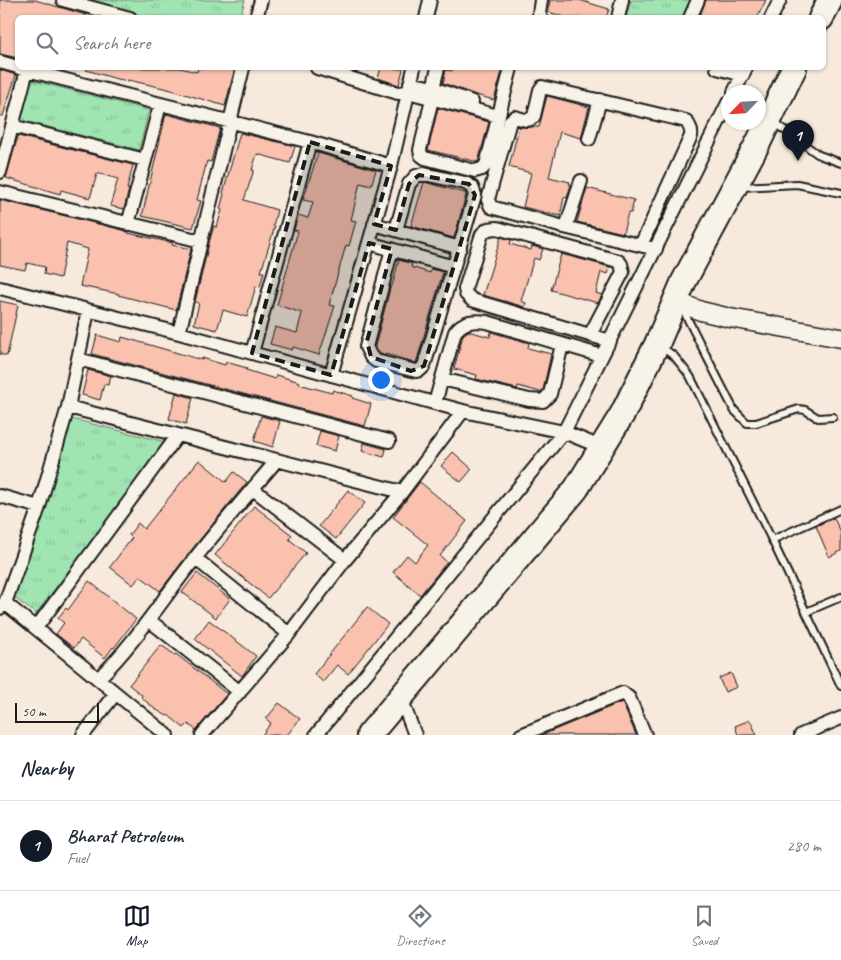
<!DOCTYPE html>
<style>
:root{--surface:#fff;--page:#f6f6f7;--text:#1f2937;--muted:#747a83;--line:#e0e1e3;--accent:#111827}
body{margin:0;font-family:Caveat,sans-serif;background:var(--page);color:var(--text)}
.compass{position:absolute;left:721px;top:85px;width:45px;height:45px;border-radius:50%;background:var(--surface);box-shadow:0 1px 4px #0004;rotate:245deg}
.scale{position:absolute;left:15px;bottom:12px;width:84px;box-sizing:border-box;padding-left:5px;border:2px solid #1c1c1c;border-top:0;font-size:14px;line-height:18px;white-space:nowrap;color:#1c1c1c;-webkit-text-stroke:4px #f7f3e8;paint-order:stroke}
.you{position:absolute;left:380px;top:379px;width:18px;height:18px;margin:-12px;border:4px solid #fff;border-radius:50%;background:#1a73e8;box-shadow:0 0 0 8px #1a73e833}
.badge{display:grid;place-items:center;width:32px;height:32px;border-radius:50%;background:var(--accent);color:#fff;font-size:16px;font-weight:700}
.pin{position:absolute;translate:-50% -41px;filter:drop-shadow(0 1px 2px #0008)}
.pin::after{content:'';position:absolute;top:26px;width:18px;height:15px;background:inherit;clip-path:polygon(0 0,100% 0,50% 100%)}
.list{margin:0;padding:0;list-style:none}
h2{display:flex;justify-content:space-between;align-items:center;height:65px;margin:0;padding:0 20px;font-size:21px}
h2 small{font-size:16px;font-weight:400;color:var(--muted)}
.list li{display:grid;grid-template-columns:32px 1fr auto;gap:15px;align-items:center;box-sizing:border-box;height:90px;padding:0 20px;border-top:1px solid var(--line)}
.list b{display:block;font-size:19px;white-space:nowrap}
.list p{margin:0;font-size:16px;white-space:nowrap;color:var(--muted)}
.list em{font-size:16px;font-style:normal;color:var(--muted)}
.icon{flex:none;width:28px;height:28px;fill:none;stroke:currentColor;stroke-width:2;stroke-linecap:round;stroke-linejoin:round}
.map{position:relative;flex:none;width:841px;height:735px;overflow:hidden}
.search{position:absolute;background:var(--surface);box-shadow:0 1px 4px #0004;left:15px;right:15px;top:15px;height:55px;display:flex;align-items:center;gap:12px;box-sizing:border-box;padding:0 18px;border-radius:8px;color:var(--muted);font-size:19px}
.sheet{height:155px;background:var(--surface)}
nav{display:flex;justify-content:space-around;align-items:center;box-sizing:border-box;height:70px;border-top:1px solid var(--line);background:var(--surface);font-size:14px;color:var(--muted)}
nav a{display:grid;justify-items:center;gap:2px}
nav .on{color:var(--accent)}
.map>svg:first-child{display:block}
.park{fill:url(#park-tufts);stroke:#5e8066}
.building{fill:#f9c1ae;stroke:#1c1c1c}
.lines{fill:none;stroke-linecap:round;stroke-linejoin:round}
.lane-casing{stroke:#1c1c1c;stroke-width:10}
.street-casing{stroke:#1c1c1c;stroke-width:16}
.secondary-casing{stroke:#1c1c1c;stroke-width:21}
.highway-casing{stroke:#1c1c1c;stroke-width:28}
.lane{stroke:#f7f3e8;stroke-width:6}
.street{stroke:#f7f3e8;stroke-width:12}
.secondary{stroke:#f7f3e8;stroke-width:18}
.highway{stroke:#f7f3e8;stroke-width:24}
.marked{fill:#1c1c1c;fill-opacity:0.2;stroke:#1c1c1c;stroke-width:4;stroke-dasharray:10 6;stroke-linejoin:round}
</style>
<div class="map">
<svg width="841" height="735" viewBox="0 0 841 735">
<defs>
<pattern id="park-tufts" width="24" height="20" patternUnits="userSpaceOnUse" patternTransform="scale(1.25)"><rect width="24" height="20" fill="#9fe4b1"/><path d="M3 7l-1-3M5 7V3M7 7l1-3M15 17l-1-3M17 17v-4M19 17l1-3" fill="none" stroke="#88c398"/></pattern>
</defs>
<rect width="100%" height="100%" fill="#f7e9dc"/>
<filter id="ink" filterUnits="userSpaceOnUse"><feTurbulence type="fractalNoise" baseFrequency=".02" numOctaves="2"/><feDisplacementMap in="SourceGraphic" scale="10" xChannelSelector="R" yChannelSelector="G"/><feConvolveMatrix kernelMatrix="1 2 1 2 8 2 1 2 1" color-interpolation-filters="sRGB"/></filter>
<g filter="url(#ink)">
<path class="park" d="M80,0H245L240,18L144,17Z
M631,0H690L682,17H626Z
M31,80L149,110L139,150L21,120Z
M72,419L166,442L36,614L11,595L36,535Z"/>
<path class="building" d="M0,0H35L86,15V18H18V58L0,54Z
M550,0H579L609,9L606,18H568L548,12Z
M706,0H766L757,18H699Z
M87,68H180L197,72L198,68H235L225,106L168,89L128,80V81L117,79L86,70Z
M381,68L403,69L399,85L378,78Z
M453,68H503L494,100L476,95L443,83L446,70L452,71Z
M0,70L16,75L3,116H0Z
M547,96L589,107L581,138L560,132L549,177L570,182L569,184H571L567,198L564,197L560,216L523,207L531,173L509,167L519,127H539Z
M438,108L489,122L478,162L428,150Z
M166,114L220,128L211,162L207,161L197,200L201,201L193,228L142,216Z
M240,133L295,146L290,163L257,154L252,170H254L244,200L277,210L273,226H275L261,272H264L260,287L256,286L247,317L223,310L217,330L194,324L199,303L195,302L210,239L214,226L217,227L222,210L220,209L224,194L223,193Z
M18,136L133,165L127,189H129L124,209L110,206L118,179L100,174H97L90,198L61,190L60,194L6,178Z
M318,153L376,170L371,186L360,183L351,220L356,221L349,246L346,245L329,305L335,306L319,355L293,347L292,350L270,344L275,327L297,333L302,313L277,305L298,231L294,230L298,215L308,218L313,202L303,200Z
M424,182L465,193L466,195L454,238L411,226Z
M587,188L634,200L631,213H628L623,233L577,222Z
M0,200L123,230L128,232V233L173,243L172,245L191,249L176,310L118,295L119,294L80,286L88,249L67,243L60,278L44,274L45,267L27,263L25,270L0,265Z
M501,237L511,240L510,244L531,250L532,246L543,249L539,260L534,258L524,291L521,301L526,303L525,307L483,295Z
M561,254L610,267L608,274L601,272L596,293L602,295L598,303L551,290Z
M399,260L412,264L411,267L430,273L431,269L443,272L416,363L386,354V355L380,354L375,346L391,285L392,286Z
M0,301L18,305L7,356L0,354Z
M468,331L490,337L491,332L529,343L528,348L551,354L543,390L540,392L518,386L517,389L476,379L477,375L454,369L463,335Z
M97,335L121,342L122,337L202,360V358L225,365L226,362L247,368L246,370L275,379L276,375L300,382L299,384L332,393L333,390L353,396L352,398L371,404L365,426L92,354Z
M88,370L111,376L108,385L104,384L100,400L82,395Z
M176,393L193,398L186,424L169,419Z
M261,416L280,421L273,447L254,441Z
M320,431L339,436L335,451L316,446Z
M364,443L386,449L384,457L362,451Z
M453,452L472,469L461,482L441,466Z
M199,460L226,482L234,472L247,482L189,553L160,591L140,576L133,585L110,567L132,538L129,535L138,523L144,529Z
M420,482L467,521L440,556L447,562L420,595L393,572L407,555L415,562L428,545L393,517Z
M348,490L365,503L336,539L319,526Z
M254,506L292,535L289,539L306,553L268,598L215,555Z
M834,518L841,533V551L829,557L816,526Z
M197,573L230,599L216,618L182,592Z
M89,581L136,619L114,648L113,647L105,658L81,639L74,648L56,634L64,623L58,618L66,608L68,610Z
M367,607L388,624L348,674L337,665L323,682L314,674Z
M209,620L256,656L242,676L195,639Z
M161,645L175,655L176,654L227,694L196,730L188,724L184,728L168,715L167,716L155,709L141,697L142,695L129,685Z
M731,673L737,687L725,692L719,678Z
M622,702L636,735H542Z
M279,703L300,719L287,735H262L271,723L266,719Z
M750,720L757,735H738L735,726Z"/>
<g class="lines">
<g class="lane-casing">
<path id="lane" d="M773,122L819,155L841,163
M741,187L797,184L841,193
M682,308L734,410L747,423H756L799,409L805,410L818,418L833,417
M660,346L674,356L690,376L772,540L841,686
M772,540L841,509
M806,612L841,597"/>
</g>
<g class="street-casing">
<path id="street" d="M63,0L130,18
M256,18L261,0
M426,18L430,0
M541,18L539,14L541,0
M618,18L622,0
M690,18L698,0
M771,18L780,0
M0,62L18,67
M19,68L310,142L391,166
M317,68L398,93L408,92L498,116
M717,68L743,75
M410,83L433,88L472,102
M433,88L438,68
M734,92L746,68
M432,99L420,150L421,155L425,158L475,171L482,169L486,165L511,68
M12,126L145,160
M589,139L600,100
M0,172L27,70
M0,192L201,241
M128,224L160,105
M374,224L460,248
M566,227L581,181
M369,243L454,267
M641,245L691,136C692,130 690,126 686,121L542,87L540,90L534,116C528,123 522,119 515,117L510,121L490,192L488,200L491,207L560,226L656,249
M392,249L366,347L371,357L376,361L416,371L420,370L424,366L475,195L472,187L465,183L424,174L416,176L409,184L396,230
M0,288L179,333L463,411L564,432L603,448
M179,333L243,68
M590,335L623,272L621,264L618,261L497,228L488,229L482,234L465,289L466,294L472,300L610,341
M252,353L310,142
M78,359L389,441
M331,375L391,166L414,68
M442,379L529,400L543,401L550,394L562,345
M435,403L455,332C463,321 474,320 487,322L602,356
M68,407L402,492
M253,489L345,560
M0,496L39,507
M195,558L289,634
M5,603L167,735
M0,608L5,603L39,507L68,407L88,311
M150,621L240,692
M36,628L178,435
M98,679C136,642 163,598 196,557C222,524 250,492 277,460
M400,696L415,735
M83,735L115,694
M202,735L289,634L345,560L402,492L463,411
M316,735L564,432L728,103
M521,735L623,693L629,698L645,735
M801,735L841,718"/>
</g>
<g class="secondary-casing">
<path id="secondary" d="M675,301L701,311L730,318L841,338"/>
</g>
<g class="highway-casing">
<path id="highway" d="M821,18L830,0
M369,735L576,489L623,413L657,344L684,281L759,141L794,68"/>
</g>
<use href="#lane" class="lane"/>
<use href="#street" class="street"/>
<use href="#secondary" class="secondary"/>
<use href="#highway" class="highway"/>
</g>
</g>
<path class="marked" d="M310,142L391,166L374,224L396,230L409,184L419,175L469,184L475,195L424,366L411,371L371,357L367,341L392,249L369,243L331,375L252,353Z"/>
</svg>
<svg class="compass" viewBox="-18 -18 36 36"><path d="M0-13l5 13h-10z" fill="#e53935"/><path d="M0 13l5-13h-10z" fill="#747a83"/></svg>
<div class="scale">50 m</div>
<div class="you"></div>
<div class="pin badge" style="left:798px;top:161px">1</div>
<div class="search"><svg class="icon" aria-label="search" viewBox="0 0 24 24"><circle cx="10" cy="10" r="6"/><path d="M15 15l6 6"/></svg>Search here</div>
</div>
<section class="sheet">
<h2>Nearby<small></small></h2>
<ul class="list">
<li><span class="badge">1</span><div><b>Bharat Petroleum</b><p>Fuel</p></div><em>280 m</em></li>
</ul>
</section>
<nav>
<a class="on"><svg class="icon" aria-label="map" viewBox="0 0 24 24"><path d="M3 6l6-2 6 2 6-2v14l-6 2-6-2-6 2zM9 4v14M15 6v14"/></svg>Map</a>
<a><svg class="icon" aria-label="directions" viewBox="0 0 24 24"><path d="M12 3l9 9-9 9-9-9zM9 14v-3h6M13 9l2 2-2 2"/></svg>Directions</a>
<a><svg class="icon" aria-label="saved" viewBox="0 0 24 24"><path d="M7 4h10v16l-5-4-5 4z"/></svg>Saved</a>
</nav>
